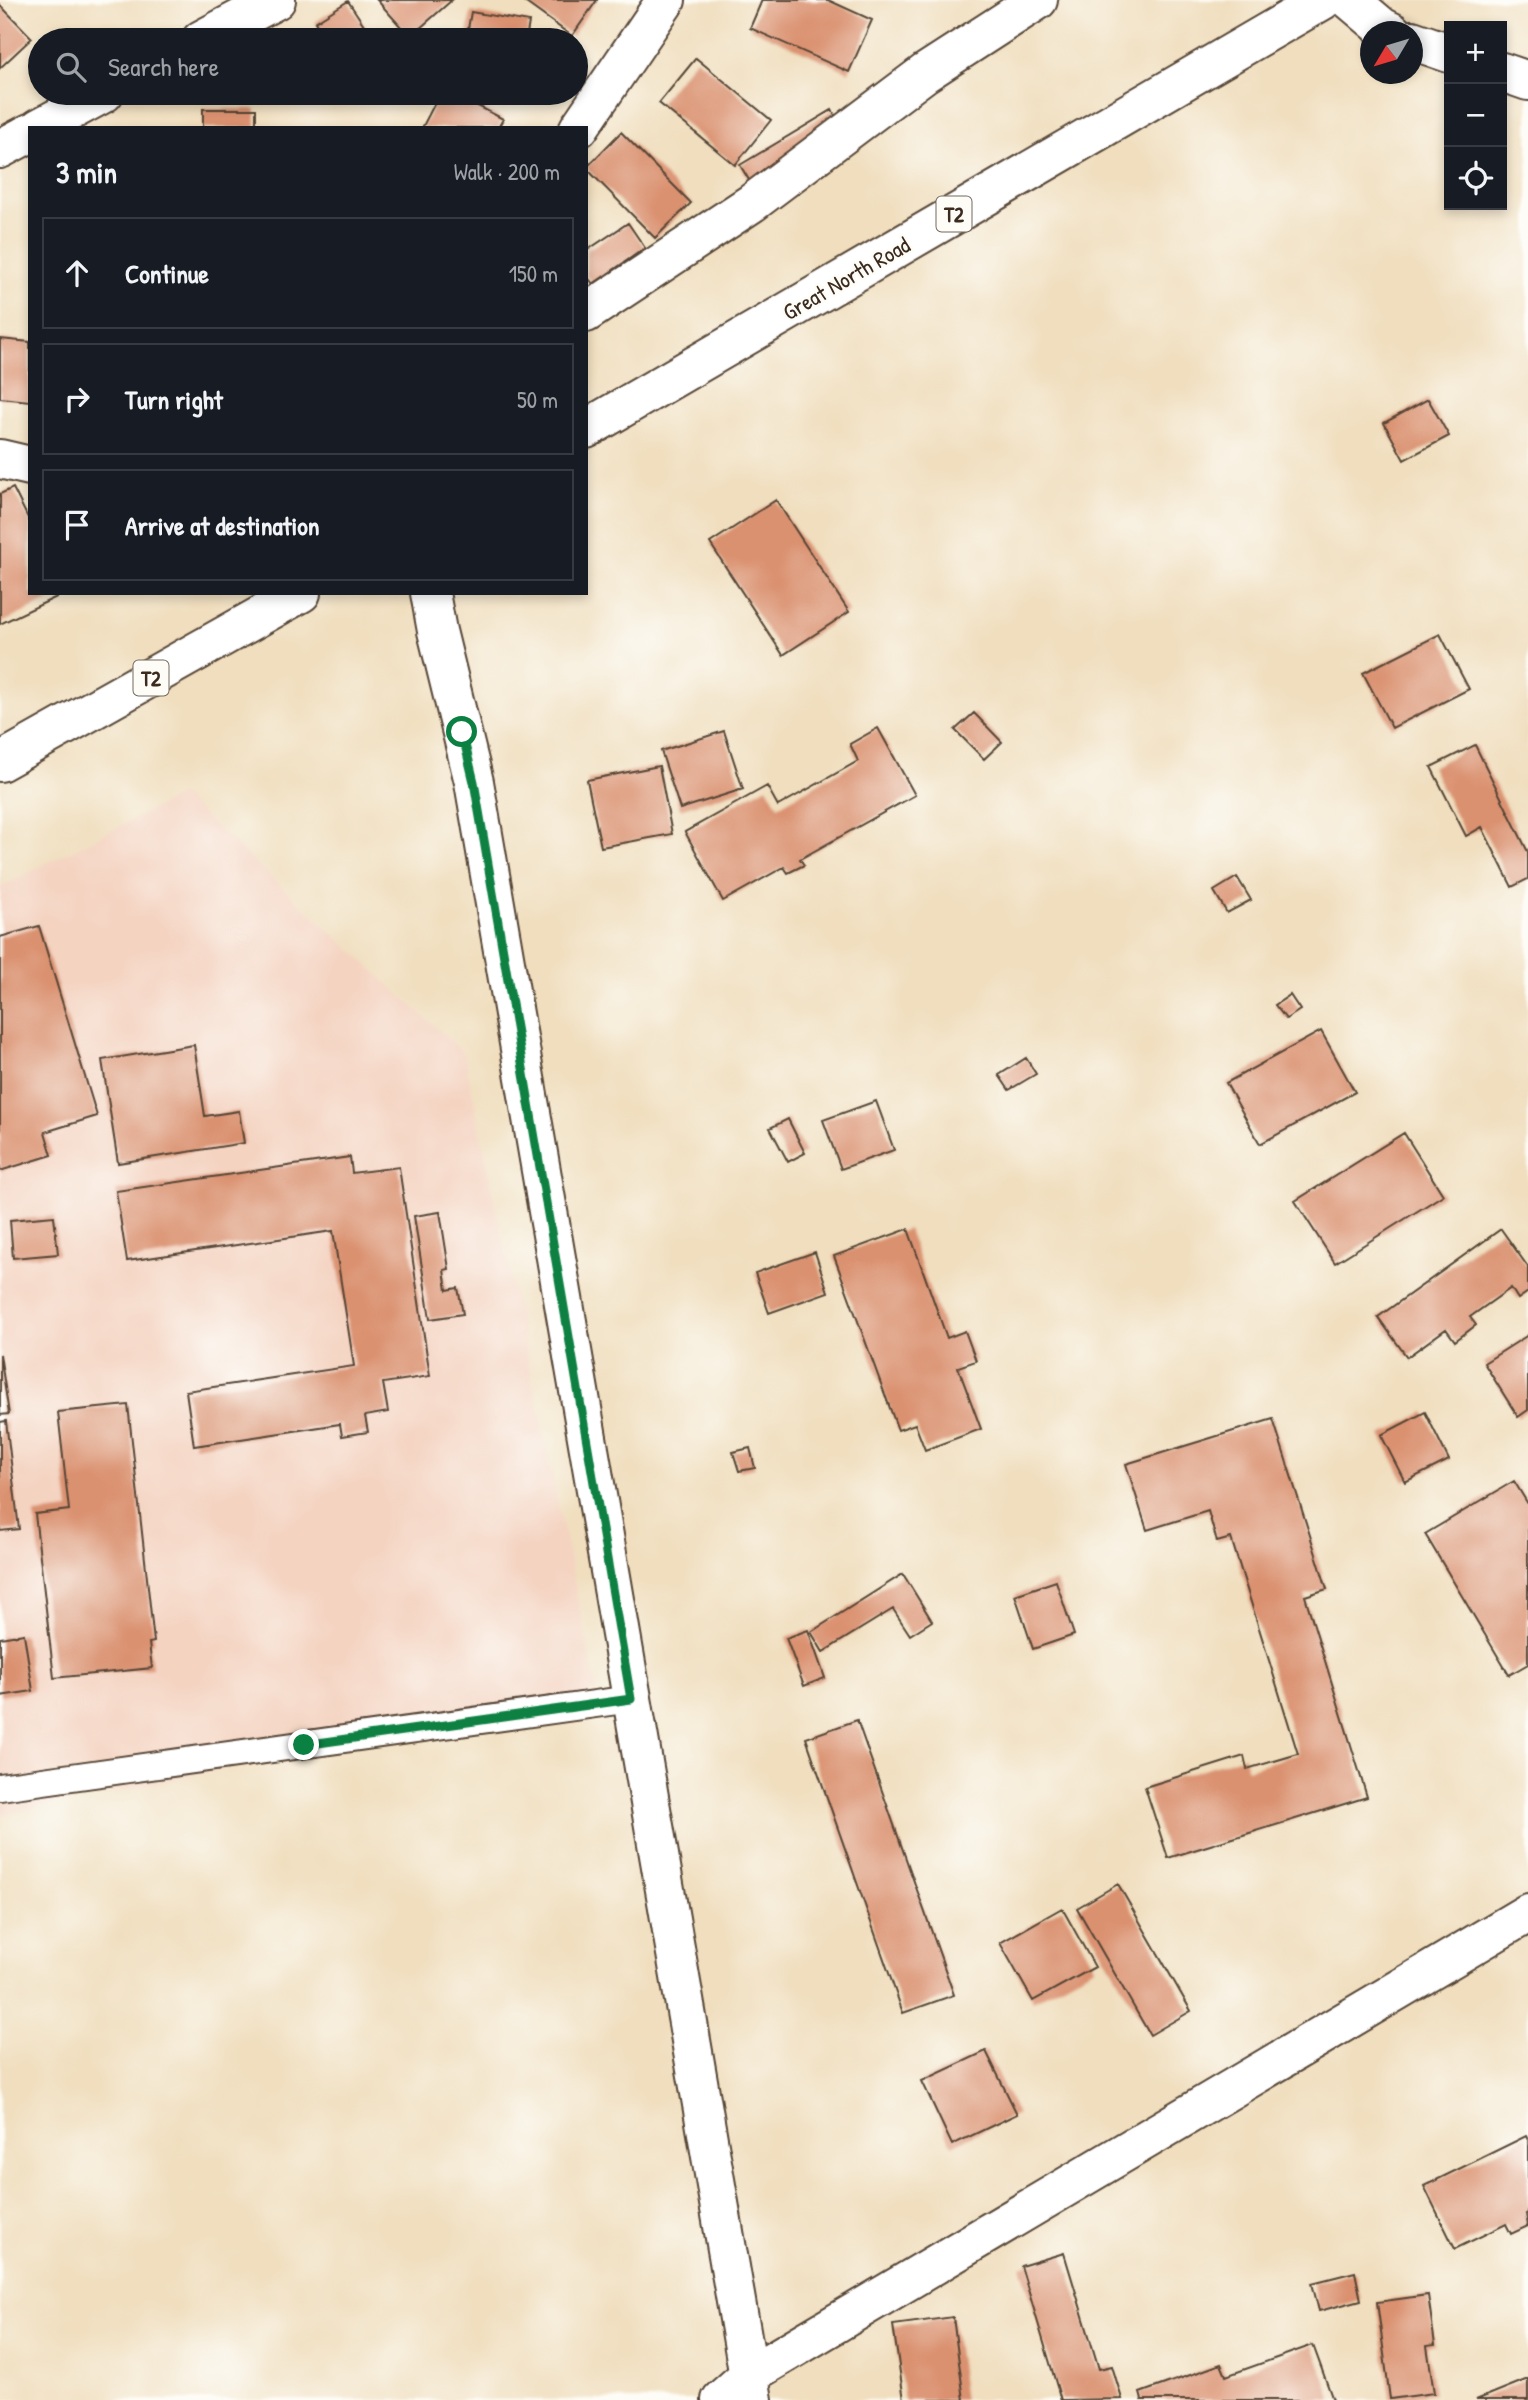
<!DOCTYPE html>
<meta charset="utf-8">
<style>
:root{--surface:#171b24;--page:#20242c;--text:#f1f3f6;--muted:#9ea1a6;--line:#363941}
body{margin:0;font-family:"Patrick Hand",sans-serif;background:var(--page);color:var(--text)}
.controls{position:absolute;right:21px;top:21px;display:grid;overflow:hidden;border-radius:0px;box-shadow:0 4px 10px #0003}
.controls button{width:63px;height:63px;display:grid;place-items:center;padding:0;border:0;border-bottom:2px solid var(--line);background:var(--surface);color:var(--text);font:35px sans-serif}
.compass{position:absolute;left:1360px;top:21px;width:63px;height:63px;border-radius:50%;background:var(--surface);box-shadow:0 4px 10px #0003;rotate:232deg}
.stop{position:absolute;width:21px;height:21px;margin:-16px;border:5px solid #0b8043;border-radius:50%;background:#fff}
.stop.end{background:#0b8043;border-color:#fff;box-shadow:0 2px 7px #0008}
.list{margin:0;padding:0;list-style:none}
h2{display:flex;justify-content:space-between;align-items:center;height:91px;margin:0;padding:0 28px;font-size:30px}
h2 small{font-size:23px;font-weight:400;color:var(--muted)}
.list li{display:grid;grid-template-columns:46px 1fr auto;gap:21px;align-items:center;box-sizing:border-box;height:112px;margin:0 14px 14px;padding:0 14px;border:2px solid var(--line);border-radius:0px}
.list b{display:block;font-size:26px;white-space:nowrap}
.list em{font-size:23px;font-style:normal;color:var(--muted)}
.icon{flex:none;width:38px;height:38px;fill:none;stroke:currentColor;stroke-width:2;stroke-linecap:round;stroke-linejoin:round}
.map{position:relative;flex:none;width:1528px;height:2400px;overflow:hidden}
.search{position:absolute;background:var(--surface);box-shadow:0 4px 10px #0003;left:28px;top:28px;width:560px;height:77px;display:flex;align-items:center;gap:18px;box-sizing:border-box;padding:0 24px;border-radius:38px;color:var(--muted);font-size:26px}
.panel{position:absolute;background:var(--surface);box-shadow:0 4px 10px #0003;left:28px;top:126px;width:560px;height:469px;border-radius:0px}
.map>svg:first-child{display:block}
.built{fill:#f4d3c1}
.building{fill:#da916f}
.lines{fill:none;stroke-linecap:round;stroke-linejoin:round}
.service-casing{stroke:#564536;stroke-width:30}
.minor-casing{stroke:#564536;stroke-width:42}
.trunk-casing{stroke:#564536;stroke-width:42}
.service{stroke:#fff;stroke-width:26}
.minor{stroke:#fff;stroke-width:38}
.trunk{stroke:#fff;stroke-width:38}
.route{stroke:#0b8043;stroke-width:9}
.labels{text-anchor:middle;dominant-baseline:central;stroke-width:5;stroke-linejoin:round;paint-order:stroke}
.shield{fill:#fdfcf7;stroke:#75695f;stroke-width:2}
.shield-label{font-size:21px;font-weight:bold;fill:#3b2a1e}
.street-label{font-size:23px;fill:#3b2a1e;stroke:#fdfcf7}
</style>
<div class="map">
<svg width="1528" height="2400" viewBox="0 0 1528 2400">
<rect width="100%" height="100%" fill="#fdfcf7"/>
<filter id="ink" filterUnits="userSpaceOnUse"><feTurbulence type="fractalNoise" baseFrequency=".0143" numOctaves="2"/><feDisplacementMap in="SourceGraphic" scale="14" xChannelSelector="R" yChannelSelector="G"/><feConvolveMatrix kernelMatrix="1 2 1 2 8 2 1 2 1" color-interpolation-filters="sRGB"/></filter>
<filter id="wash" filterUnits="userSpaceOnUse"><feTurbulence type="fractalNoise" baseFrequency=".00686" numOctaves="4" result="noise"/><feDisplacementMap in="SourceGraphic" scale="28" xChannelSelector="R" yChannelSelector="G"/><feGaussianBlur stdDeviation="1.57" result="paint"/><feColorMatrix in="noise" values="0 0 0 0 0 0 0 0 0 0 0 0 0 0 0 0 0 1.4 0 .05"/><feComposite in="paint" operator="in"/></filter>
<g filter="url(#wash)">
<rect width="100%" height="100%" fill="#f0debe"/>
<path class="built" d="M181,795L464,1053L597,1692L0,1815V887Z"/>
<g id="blocks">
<path class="building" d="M377,0H452L410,37Z
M522,0H597L572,36Z
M762,0H828L872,20L849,72L750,28Z
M348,1L374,40H327L315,22Z
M0,5L32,38L0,68Z
M471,12L529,22L526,40H466Z
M696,58L771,120L735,165L659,103Z
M440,93H453L503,119L498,128H422Z
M203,109H256V128H203Z
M832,110L843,129L752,185L740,165Z
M621,132L691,203L655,238L586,168Z
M628,223L645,248L593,284L586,275V251Z
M0,339L30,342V401L0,398Z
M1428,399L1449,436L1404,460L1384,423Z
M13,488L30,522V593H65L0,624V494Z
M776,500L849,612L783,655L710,543Z
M1440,634L1469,689L1392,728L1363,673Z
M974,713L1002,742L984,759L955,730Z
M878,728L915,795L800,859L804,865L788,873L784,867L723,901L685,832L767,786L778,806L858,761L850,744Z
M724,731L743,789L680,809L661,751Z
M1475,745L1528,852V879L1512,887L1482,827L1466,836L1431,767Z
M659,766L672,834L601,847L587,780Z
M1237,877L1251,900L1227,913L1214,891Z
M39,926L97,1116L45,1132L52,1155L0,1171V937Z
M1290,995L1300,1010L1286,1019L1275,1005Z
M1321,1031L1355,1092L1260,1144L1226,1083Z
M194,1045L205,1116L239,1111L244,1143L118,1163L102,1060Z
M1026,1058L1036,1074L1009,1090L999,1075Z
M876,1101L894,1150L841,1169L823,1120Z
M788,1119L805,1153L788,1162L770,1128Z
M1404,1133L1443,1195L1335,1263L1295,1201Z
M350,1157L352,1173L399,1167L430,1376L383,1383L388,1412L365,1416L368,1432L342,1436L340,1424L194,1446L186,1391L354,1366L333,1231L127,1261L116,1191Z
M440,1212L449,1269L444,1270L447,1290L458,1288L463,1314L430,1319L414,1216Z
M54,1216L58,1254L13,1258L10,1220Z
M908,1229L947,1338L965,1331L976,1361L958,1367L981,1429L925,1450L915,1424L898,1430L834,1256Z
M1501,1229L1528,1267V1292L1518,1299L1511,1288L1470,1317L1476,1325L1455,1341L1446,1329L1407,1357L1378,1317Z
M815,1252L828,1292L769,1313L755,1273Z
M1528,1335V1410L1518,1417L1484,1363Z
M0,1354L9,1414L0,1415Z
M128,1405L154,1642L149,1643L152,1668L54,1678L35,1514L69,1510L58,1412Z
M1425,1412L1449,1460L1405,1482L1381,1435Z
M1273,1419L1327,1589L1305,1596L1367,1797L1168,1858L1145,1787L1244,1756L1247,1769L1298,1754L1231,1538L1217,1542L1208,1511L1147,1530L1126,1464Z
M6,1421L19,1529L0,1531V1422Z
M750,1448L755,1468L739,1471L733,1452Z
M1514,1481L1528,1504V1664L1509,1675L1425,1534Z
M903,1574L932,1621L910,1635L893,1609L823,1652L811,1632Z
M1056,1581L1074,1635L1033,1649L1015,1595Z
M808,1630L825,1678L804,1686L786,1638Z
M24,1634L33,1691L0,1696V1638Z
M857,1720L954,1995L903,2013L806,1738Z
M1118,1884L1191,2011L1150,2035L1077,1908Z
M1062,1908L1095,1967L1033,2001L1000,1943Z
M986,2051L1017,2114L952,2145L922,2081Z
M1526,2136L1528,2140V2213L1526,2214L1528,2226L1511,2234L1506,2224L1455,2249L1424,2186Z
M1064,2253L1099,2369L1112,2366L1122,2399L1061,2400L1021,2266Z
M1355,2272L1361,2300L1319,2311L1312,2283Z
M1428,2295L1435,2345L1427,2346L1434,2393L1390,2399L1377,2302Z
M953,2317L964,2400H904L893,2325Z
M1313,2345L1333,2400H1142L1140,2393L1221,2364L1226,2376Z
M1528,2379V2400H1476Z"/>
</g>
</g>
<g filter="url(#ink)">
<use href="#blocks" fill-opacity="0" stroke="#564536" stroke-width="2"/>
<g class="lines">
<g class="service-casing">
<path id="service" d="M0,1787L631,1699"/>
</g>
<g class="minor-casing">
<path id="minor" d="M1350,0L1382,27L1392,32
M201,40L276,0
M1412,40L1449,53
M1502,72L1528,81
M39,128L104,93
M579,128L666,0
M0,149L30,133
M586,313L752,203L925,73L1038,0
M0,459L30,466
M430,593L437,631L474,782L753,2400
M721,2400L749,2375L1528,1913"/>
</g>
<g class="trunk-casing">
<path id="trunk" d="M586,429L1323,0
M0,762L301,593"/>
</g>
<use href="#service" class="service"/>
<use href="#minor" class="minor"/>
<use href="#trunk" class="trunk"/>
</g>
</g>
<g class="lines" filter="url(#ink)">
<path class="route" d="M304,1745L631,1699L474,782L462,732"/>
</g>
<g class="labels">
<g class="shield">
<rect x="936.5" y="196.5" width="35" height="35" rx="5"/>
<rect x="133.5" y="660.5" width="35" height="35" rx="5"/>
</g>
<g class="shield-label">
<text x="954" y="214">T2</text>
<text x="151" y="678">T2</text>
</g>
<g class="street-label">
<text transform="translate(846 278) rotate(-30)">Great North Road</text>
</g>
</g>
</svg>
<div class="controls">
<button>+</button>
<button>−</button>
<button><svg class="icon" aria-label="locate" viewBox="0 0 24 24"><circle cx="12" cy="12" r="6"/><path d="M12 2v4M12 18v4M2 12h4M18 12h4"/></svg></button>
</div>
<svg class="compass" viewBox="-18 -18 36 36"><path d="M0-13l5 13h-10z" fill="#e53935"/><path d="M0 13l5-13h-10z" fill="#9ea1a6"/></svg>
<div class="stop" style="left:462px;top:732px"></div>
<div class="stop end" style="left:304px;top:1745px"></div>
<div class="search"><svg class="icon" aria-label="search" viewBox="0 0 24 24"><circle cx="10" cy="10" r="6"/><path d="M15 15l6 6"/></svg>Search here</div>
<section class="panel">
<h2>3 min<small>Walk · 200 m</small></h2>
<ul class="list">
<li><svg class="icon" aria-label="ahead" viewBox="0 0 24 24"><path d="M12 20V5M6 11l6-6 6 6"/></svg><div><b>Continue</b></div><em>150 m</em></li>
<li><svg class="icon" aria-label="right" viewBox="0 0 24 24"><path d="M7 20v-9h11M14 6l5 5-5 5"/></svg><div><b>Turn right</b></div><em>50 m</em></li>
<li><svg class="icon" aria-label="arrive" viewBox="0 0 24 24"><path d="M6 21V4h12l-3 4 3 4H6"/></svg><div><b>Arrive at destination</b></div></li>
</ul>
</section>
</div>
